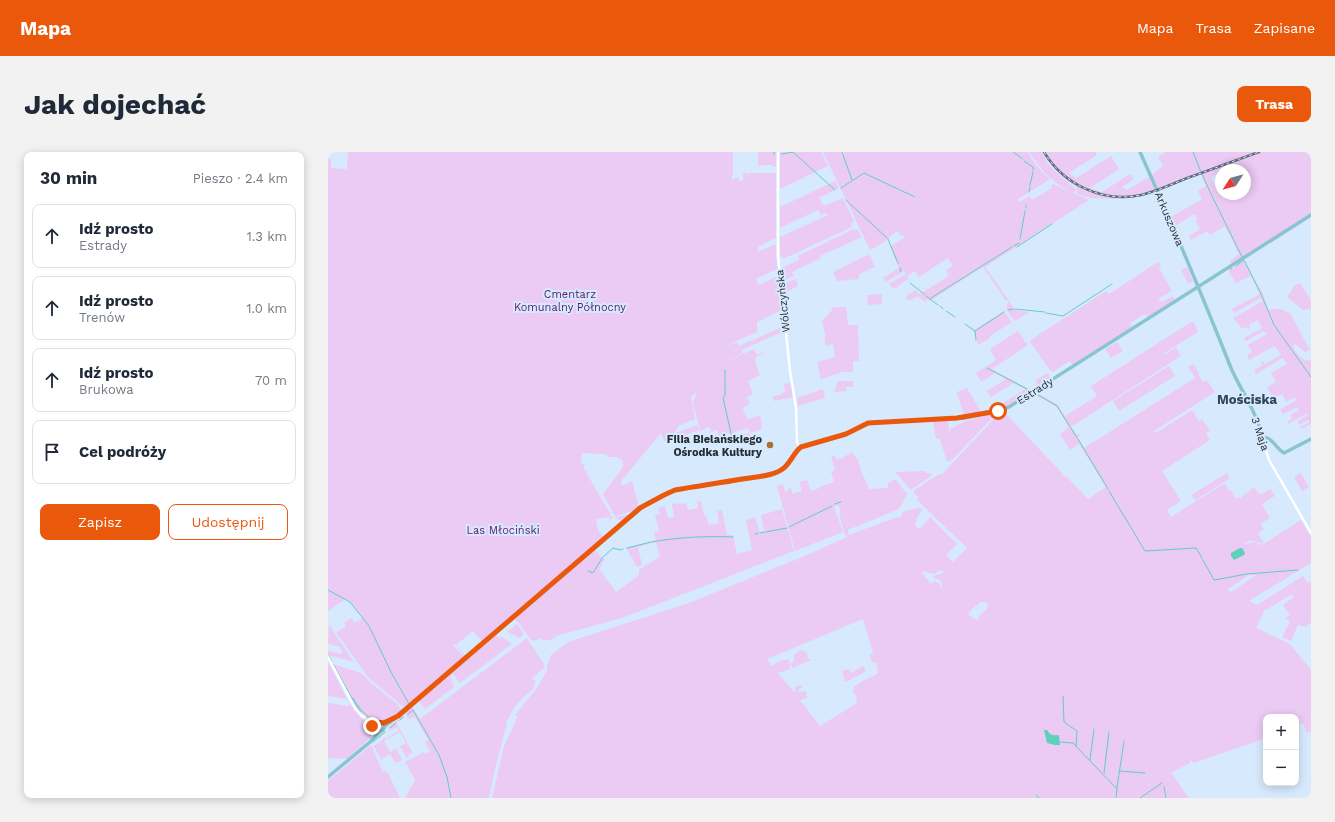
<!DOCTYPE html>
<html lang="pl">
<meta charset="utf-8">
<style>
:root{--surface:#fff;--page:#f2f2f3;--text:#1f2937;--muted:#747a83;--line:#e0e1e3;--accent:#ea580c}
body{margin:0;font-family:"Work Sans",sans-serif;background:var(--page);color:var(--text)}
.controls{position:absolute;right:12px;bottom:12px;display:grid;overflow:hidden;border-radius:8px;box-shadow:0 2px 10px #0003}
.controls button{width:36px;height:36px;display:grid;place-items:center;padding:0;border:0;border-bottom:1px solid var(--line);background:var(--surface);color:var(--text);font:20px sans-serif}
.compass{position:absolute;left:887px;top:12px;width:36px;height:36px;border-radius:50%;background:var(--surface);box-shadow:0 2px 10px #0003;rotate:234deg}
.stop{position:absolute;width:12px;height:12px;margin:-9px;border:3px solid #ea580c;border-radius:50%;background:#fff}
.stop.end{background:#ea580c;border-color:#fff;box-shadow:0 1px 4px #0008}
.list{margin:0;padding:0;list-style:none}
h2{display:flex;justify-content:space-between;align-items:center;height:52px;margin:0;padding:0 16px;font-size:17px}
h2 small{font-size:13px;font-weight:400;color:var(--muted)}
.list li{display:grid;grid-template-columns:26px 1fr auto;gap:12px;align-items:center;box-sizing:border-box;height:64px;margin:0 8px 8px;padding:0 8px;border:1px solid var(--line);border-radius:8px}
.list b{display:block;font-size:15px;white-space:nowrap}
.list p{margin:0;font-size:13px;white-space:nowrap;color:var(--muted)}
.list em{font-size:13px;font-style:normal;color:var(--muted)}
.actions{display:flex;gap:8px;padding:12px 16px}
.actions a{flex:1;padding:9px 0;border:1px solid var(--accent);border-radius:8px;text-align:center;font-size:14px;color:var(--accent)}
.actions .main{background:var(--accent);color:#fff}
.icon{flex:none;width:22px;height:22px;fill:none;stroke:currentColor;stroke-width:2;stroke-linecap:round;stroke-linejoin:round}
.map{position:relative;flex:none;width:983px;height:646px;overflow:hidden;border-radius:8px}
header{display:flex;align-items:center;gap:24px;box-sizing:border-box;height:56px;padding:0 20px;background:var(--accent);color:#fff}
header strong{font-size:19px}
nav{display:flex;gap:22px;margin-inline-start:auto;font-size:14px}
.intro{display:flex;align-items:center;justify-content:space-between;box-sizing:border-box;height:96px;padding:0 24px}
h1{margin:0;font-size:28px}
.button{padding:10px 18px;border-radius:8px;background:var(--accent);color:#fff;font-size:14px;font-weight:700}
main{display:flex;gap:24px;padding:0 24px}
aside{flex:1;background:var(--surface);border-radius:8px;box-shadow:0 2px 10px #0003}
.map>svg:first-child{display:block}
.green{fill:#ebcaf4;fill-rule:evenodd}
.water{fill:#5fd0bc}
.lines{fill:none;stroke-linecap:round;stroke-linejoin:round}
.stream{stroke:#5fd0bc;stroke-width:1}
.minor{stroke:#fff;stroke-width:2.5}
.major{stroke:#8ac4d0;stroke-width:3.5}
.rail-casing{stroke:#606c78;stroke-width:2.5}
.rail{stroke:#d7eafd;stroke-width:1;stroke-dasharray:3;stroke-linecap:butt}
.route{stroke:#ea580c;stroke-width:5}
.poi-dot{fill:#ab6f31;stroke:#d7eafd;stroke-width:1.5}
.labels{text-anchor:middle;dominant-baseline:central;stroke-width:4;stroke-linejoin:round;paint-order:stroke}
.street-label{font-size:11px;fill:#252d36;stroke:#d7eafd}
.park-label{font-size:11px;fill:#5a1b6a;stroke:#d7eafd}
.poi-label{font-size:11px;font-weight:bold;fill:#252d36;stroke:#d7eafd;text-anchor:end}
.quarter-label{font-size:13px;font-weight:bold;fill:#334559;stroke:#d7eafd}
</style>
<header>
<strong>Mapa</strong>
<nav><a>Mapa</a><a>Trasa</a><a>Zapisane</a></nav>
</header>
<div class="intro"><h1>Jak dojechać</h1><a class="button">Trasa</a></div>
<main>
<aside>
<h2>30 min<small>Pieszo · 2.4 km</small></h2>
<ul class="list">
<li><svg class="icon" aria-label="ahead" viewBox="0 0 24 24"><path d="M12 20V5M6 11l6-6 6 6"/></svg><div><b>Idź prosto</b><p>Estrady</p></div><em>1.3 km</em></li>
<li><svg class="icon" aria-label="ahead" viewBox="0 0 24 24"><path d="M12 20V5M6 11l6-6 6 6"/></svg><div><b>Idź prosto</b><p>Trenów</p></div><em>1.0 km</em></li>
<li><svg class="icon" aria-label="ahead" viewBox="0 0 24 24"><path d="M12 20V5M6 11l6-6 6 6"/></svg><div><b>Idź prosto</b><p>Brukowa</p></div><em>70 m</em></li>
<li><svg class="icon" aria-label="arrive" viewBox="0 0 24 24"><path d="M6 21V4h12l-3 4 3 4H6"/></svg><div><b>Cel podróży</b></div></li>
</ul>
<div class="actions"><a class="main">Zapisz</a><a>Udostępnij</a></div>
</aside>
<div class="map">
<svg width="983" height="646" viewBox="0 0 983 646">
<rect width="100%" height="100%" fill="#d7eafd"/>
<path class="green" d="M20,0H405V24H404V28H406V26H411V29H415V21H419L420,27V21H448V86L431,94L429,100L448,92L449,117L428,127L431,133L450,124L454,158L429,170V180L399,193L398,194L409,190L411,194L456,174V179L414,198L415,201L391,213L426,197L429,203L435,200L436,201L429,204L427,209L432,223L420,229L425,242L419,245L422,252L416,255L415,258L420,267L432,263L434,272L433,273L434,277L422,281L420,276L391,285L389,278L383,280L381,275L372,279L365,251L369,239L362,246L364,249L367,267L352,273L345,282L369,273L371,278L337,290L333,281L293,329L294,334L304,329L311,355L307,359L303,360L302,359L301,360L288,364L289,365L303,362L296,369L291,368L285,361L275,342L295,315V309L289,305H285V304V305H279V303L276,302L254,301L253,312L256,313V318L259,319V322L283,363L279,364H284L285,365L282,368L281,365L268,367L270,378L275,385L279,383V384L146,498L154,489L145,479L128,493L138,504L144,499L137,505L126,491L125,493L137,506L79,555L73,553L40,525L8,480L18,475L16,471L24,466L26,471L35,466L22,449L18,447L0,459V7H3V16L19,17Z
M430,0H449L448,15H445L444,13H433L432,15L430,13Z
M452,0H493L500,14L452,37Z
M495,0H513L514,2L517,0H700C705,10 713,20 722,27L690,47L692,50L701,44L704,48L724,36L723,33L725,32L761,48L657,115L679,146H681L678,149L655,115L602,149L600,147L597,150L590,144L581,149L577,145L587,138L592,142L621,124L618,118L625,114L620,106L591,125L587,119L579,124L580,127L566,137L561,132L578,122L576,119L558,130L555,126L571,116L562,95L577,85L576,83L573,84L570,79L561,85L560,88L542,98Z
M701,0H714L721,13L738,29L747,36L748,39L746,41C726,33 713,18 701,0Z
M715,0H716C737,34 762,43 800,45V47L763,46L749,42V35L739,29L723,13Z
M717,0H767L769,3L741,21L748,26L783,4L791,17L762,36L774,40L802,22L806,27L794,35L799,38L821,25L827,38C786,53 740,37 717,0Z
M838,0H983V62L904,112L902,109L911,102L897,74L882,83L879,79L863,88L861,84L872,77L867,68L870,67L867,62L847,74L843,65L874,47L870,39L878,34L873,22L875,21V20L830,36L824,22L835,14L830,5ZM893,18H917V42H893V34L888,36L883,25L893,20Z
M507,29L511,36L491,46L496,54L515,46L526,69L523,71L524,75L455,107L452,103V85L500,63L498,61L493,63L490,58L452,76V55Z
M526,77L531,79L534,85L492,104L493,106L464,120L466,124L454,129L453,116L471,108L470,104Z
M541,102L547,115L531,122V127L509,129L505,120Z
M916,108L935,142L940,157H952L962,161L982,198L977,200L967,192L965,195C968,201 975,210 983,208V272L973,277L972,275L982,270L980,268L971,273L969,269L979,264L978,262L960,272L959,270L964,267L962,263L971,258L969,255L955,262L952,257L968,249L967,245L958,250L954,242L945,247L939,235L948,230L943,221L959,212L955,206L928,222L926,218L935,213L933,210L935,209L937,212L953,203L947,194L921,208L919,203L924,200L920,193L939,182L936,179L918,189L916,186L934,176L930,168L921,173L922,176L920,177L918,175L914,177L905,166L935,149L933,146L906,161L904,157L932,142L923,124L908,131L901,120V118L904,116H906L907,114Z
M830,110L833,114L831,116L844,139L830,147L834,150L845,144L847,148L819,165L817,162L802,171L804,175L744,213L742,209L725,220L722,218L702,190L704,187L778,139L781,142Z
M859,115L865,129L860,132L853,118Z
M468,127L470,134L457,141L455,132Z
M972,131L983,149V157L975,158L959,145L967,133Z
M554,142V152L540,153L539,143Z
M682,148V151L687,158L701,160L687,169C682,162 674,156 682,148Z
M505,155H518L520,173H530L531,209H525V220H513L493,228L489,210L507,205L505,192L497,194V183L494,169L504,158Z
M676,159L684,170L662,184V186L650,193L646,178Z
M863,170H866L870,180L835,202L836,203L848,195L853,204L743,275L749,283L751,282L752,284L750,286L756,296L867,226L860,215L866,212L871,221V224L875,230L879,228L887,240L826,279L828,281L864,258L871,269L874,267L882,279L878,282L882,288L834,319L853,349L839,358L843,365L897,331L901,339L903,338L908,347L911,345L912,346L926,335L930,341L934,342L942,337L947,344L934,352L942,366L932,372L936,377L930,381L936,391C929,392 922,385 916,392L926,390L934,393L973,368L983,385V411L921,449L929,453L975,424L980,431L983,429V471L977,475L970,473L963,489L954,485L962,469L957,466L962,463L955,453L966,445L964,442L938,458L937,457L928,476L962,492L983,518V580L979,581L975,571L968,573V565H938V586L866,611L863,608L862,611L843,621L861,646H164L176,594L190,564L187,563L209,536L219,519V513L223,503L239,491L249,487L361,451L469,407L471,413L470,407L519,385L516,381L511,362L513,361L510,353L506,355L515,380L467,399L449,334L455,332L457,340H460L459,337L463,336L465,342L474,339L471,330L479,328L483,339L491,336V335L506,330L503,320L507,318L503,305L507,303L508,307H512L524,300L529,307L530,306L531,313H532C532,322 539,328 541,337L560,336V331L567,327L579,342L571,357L520,378L521,383L569,365L572,366L575,360L584,357L592,356L594,357C593,361 590,363 589,366C588,369 588,370 587,373L591,377L595,374L602,365L629,392L618,403L625,410L639,396L589,348L590,345L585,340L588,337L611,322H614L665,268L677,261L732,319L736,325L738,324L760,347L778,335L751,292L742,298L732,282L741,275L729,255L706,242L708,241L729,252L737,264L769,244L763,234ZM613,418L616,420C612,423 608,422 605,425L613,429L615,439L614,438C613,433 611,431 607,429L604,431H602L594,421L595,419L605,422L609,421L610,419ZM921,423H928L903,440L899,438ZM653,450H658L660,454C658,459 656,459 653,462C651,464 651,466 649,468L646,467L640,462L644,457ZM535,467L545,501L542,503L544,511L548,510L550,522L534,529L526,535L525,540L528,544L529,551L492,574L472,548L479,546L478,539L471,540V537L475,535L473,533L466,535L468,538L467,541L450,521L462,517L461,507L451,509L444,514L439,507Z
M690,179L696,187V190L697,189L700,193L664,217L702,238L707,235L709,231L707,228L720,221L722,224L720,228L683,252L671,257L669,255L697,237L685,231L663,245L659,239L678,227L667,221L653,230L648,221L668,208L662,197Z
M789,190L795,199L783,206L777,197Z
M841,214L847,224L791,259L785,249Z
M510,229H525V235H518V239L506,240Z
M463,231L465,245L446,249L444,244L453,243V241L457,240L456,232Z
M639,236L653,260L636,263L629,242V240Z
M495,237L497,246L470,254L469,246Z
M666,262V264L624,308L619,310L612,287H608L605,269H620L621,280H622V277L640,268Z
M421,281L423,285L396,293L395,289Z
M597,319V321H602L604,323L603,324L583,338L567,320Z
M899,321L902,326L868,348L863,343Z
M973,321L981,335L974,339L966,325Z
M373,349L376,363H378L381,373L391,371L389,359L394,358L399,383H405L409,402L424,398L418,368L427,365L432,381L436,379L433,363L454,357L466,399L294,466L228,484L223,488H214L213,486L206,489L203,488L190,470L186,467L267,398L274,406L277,407L271,417L288,440L311,423V418L330,406L329,405H332L328,390L310,395L314,413L309,415L298,396L328,388L326,381L331,379L327,363L332,362L330,356L337,354L340,366L346,365L344,352L351,351L352,352L358,351L360,358L370,356L369,350Z
M185,468L168,483L171,486L173,485C178,486 179,490 184,492L132,531L125,522L122,525L127,534L119,525V524Z
M189,472L196,482L192,486L179,480Z
M1,473L26,510L0,503V499L15,502L12,495L0,492Z
M199,486L201,490L217,513L215,517L203,527L207,528C209,538 198,541 193,548C188,553 183,559 181,567L178,568L179,571L167,617L161,646H77L87,628L77,610L96,600L98,602L102,600L97,590L100,588L87,565L81,567L78,563V559L84,554L92,567Z
M473,498L479,501L480,507H482L483,508L464,516L463,511L466,509V503Z
M0,510L19,547L0,544Z
M5,512L33,521L43,531L68,551L72,556L73,559L71,563L66,566L59,569L48,570L31,560L27,553Z
M535,514L538,518L534,522L517,530L514,519L521,517L523,521Z
M116,526H118L123,530L126,535L97,557L91,549Z
M0,551L20,554L22,552L26,558L25,556L29,562L42,575L43,580L44,576C45,580 45,582 42,586L19,607L0,606Z
M74,564L77,565L69,570V572L85,601L80,603L81,605L79,606L73,596L71,595L78,591L72,580L65,584L63,582H65L71,579L69,575L63,578L62,580L61,578L62,577L60,576Z
M61,583H62L63,585L56,589L62,600L69,596V598L74,608L67,611L62,602L53,608L46,594L57,586L58,587L61,585Z
M43,593L55,620L58,619L60,621L72,646H0V629Z"/>
<path class="water" d="M912,396H914L917,401L916,403L906,408L903,404V401Z
M716,578H719C722,583 725,584 731,583L732,593H727L719,591Z"/>
<g class="lines">
<path class="stream" d="M514,0L524,28
M685,0L695,7
M865,0L873,20
M446,2V0
M454,2L465,0L507,38
M696,9L705,15V18
M874,22L882,40L914,105
M702,33L705,20
M513,36L536,21L587,45
M701,40L702,35
M518,48L559,86
M698,56V53
M560,87L570,111
M692,87L697,59
M686,94L691,91
M689,95L724,72
M908,114L916,108L933,142L946,173L983,225
M572,116L573,120
M902,117L904,116
M582,131L596,142
M598,144L610,153
M603,146L684,95
M612,154L615,157
M687,157L717,160
M680,158L685,157
M618,159L627,165
M718,161L735,164L784,132
M637,172L647,179L648,188
M647,179L676,160
M659,216L703,239
M397,225V218
M397,226V243L395,246L403,281
M707,241L729,254L742,275
M743,276L749,286
M403,282L404,285
M405,287L406,290
M750,287L780,337
M781,339L817,399L868,396L874,406
M507,352L513,350
M461,375L504,354
M438,380L459,376
M432,381L436,380
M427,382L430,381
M324,390C351,385 378,384 405,385
M299,396L323,390
M875,408L886,428L919,422L970,418
M260,419L265,421L274,406L285,396L293,398L295,397
M0,438L22,450L41,474L63,520L81,552
M1,504L4,510
M5,512L27,552L33,560
M735,544L736,570L749,579L748,594
M25,546C28,552 40,568 48,569C54,570 61,567 67,564
M80,562L85,558L111,603L119,625L123,646
M72,568L75,565
M62,576L68,571
M45,590L57,580
M732,590L745,591L789,637L788,646
M762,608L766,577
M791,619L817,621
M776,621L781,580
M836,635L838,646
M789,636L796,589
M708,643L711,646
M812,646L834,631"/>
<path class="minor" d="M450,0V104L462,219L468,256L469,290L471,296
M934,285L941,308L983,381
M0,505L27,556L33,563L48,575
M42,571L46,579L45,585"/>
<path class="major" d="M812,0C844,71 874,143 903,216C913,239 929,260 934,285C944,284 948,297 956,301L983,287
M52,579L48,575L50,571H54L57,574
M0,625L42,590L52,579L55,578L57,574L70,564L317,353L347,338L425,326L448,320L454,318L458,313L469,298L473,295L518,282L540,271L636,266L664,260L681,255L983,63"/>
<g class="rail-casing">
<path id="rail" d="M716,0C736,33 775,51 813,43C830,39 846,31 862,25C885,17 908,8 931,0"/>
</g>
<use href="#rail" class="rail"/>
</g>
<g class="lines">
<path class="route" d="M44,574L40,569L56,571L70,564L312,356L336,343L347,338C369,334 392,331 414,327C426,325 442,325 453,318C462,313 465,301 473,295L518,282L540,271L629,266L670,259"/>
</g>
<circle class="poi-dot" cx="442" cy="293" r="4"/>
<g class="labels">
<g class="street-label">
<text transform="translate(841 67) rotate(67)">Arkuszowa</text>
<text transform="translate(455 149) rotate(-96)">Wólczyńska</text>
<text transform="translate(707 239) rotate(-32)">Estrady</text>
<text transform="translate(932 282) rotate(72)">3 Maja</text>
</g>
<g class="park-label">
<text x="242" y="142">Cmentarz<tspan x="242" dy="13">Komunalny Północny</tspan></text>
<text x="175" y="378">Las Młociński</text>
</g>
<g class="poi-label">
<text x="434" y="287">Filia Bielańskiego<tspan x="434" dy="13">Ośrodka Kultury</tspan></text>
</g>
<g class="quarter-label">
<text x="919" y="247">Mościska</text>
</g>
</g>
</svg>
<div class="controls">
<button>+</button>
<button>−</button>
</div>
<svg class="compass" viewBox="-18 -18 36 36"><path d="M0-13l5 13h-10z" fill="#e53935"/><path d="M0 13l5-13h-10z" fill="#747a83"/></svg>
<div class="stop" style="left:670px;top:259px"></div>
<div class="stop end" style="left:44px;top:574px"></div>
</div>
</main>
